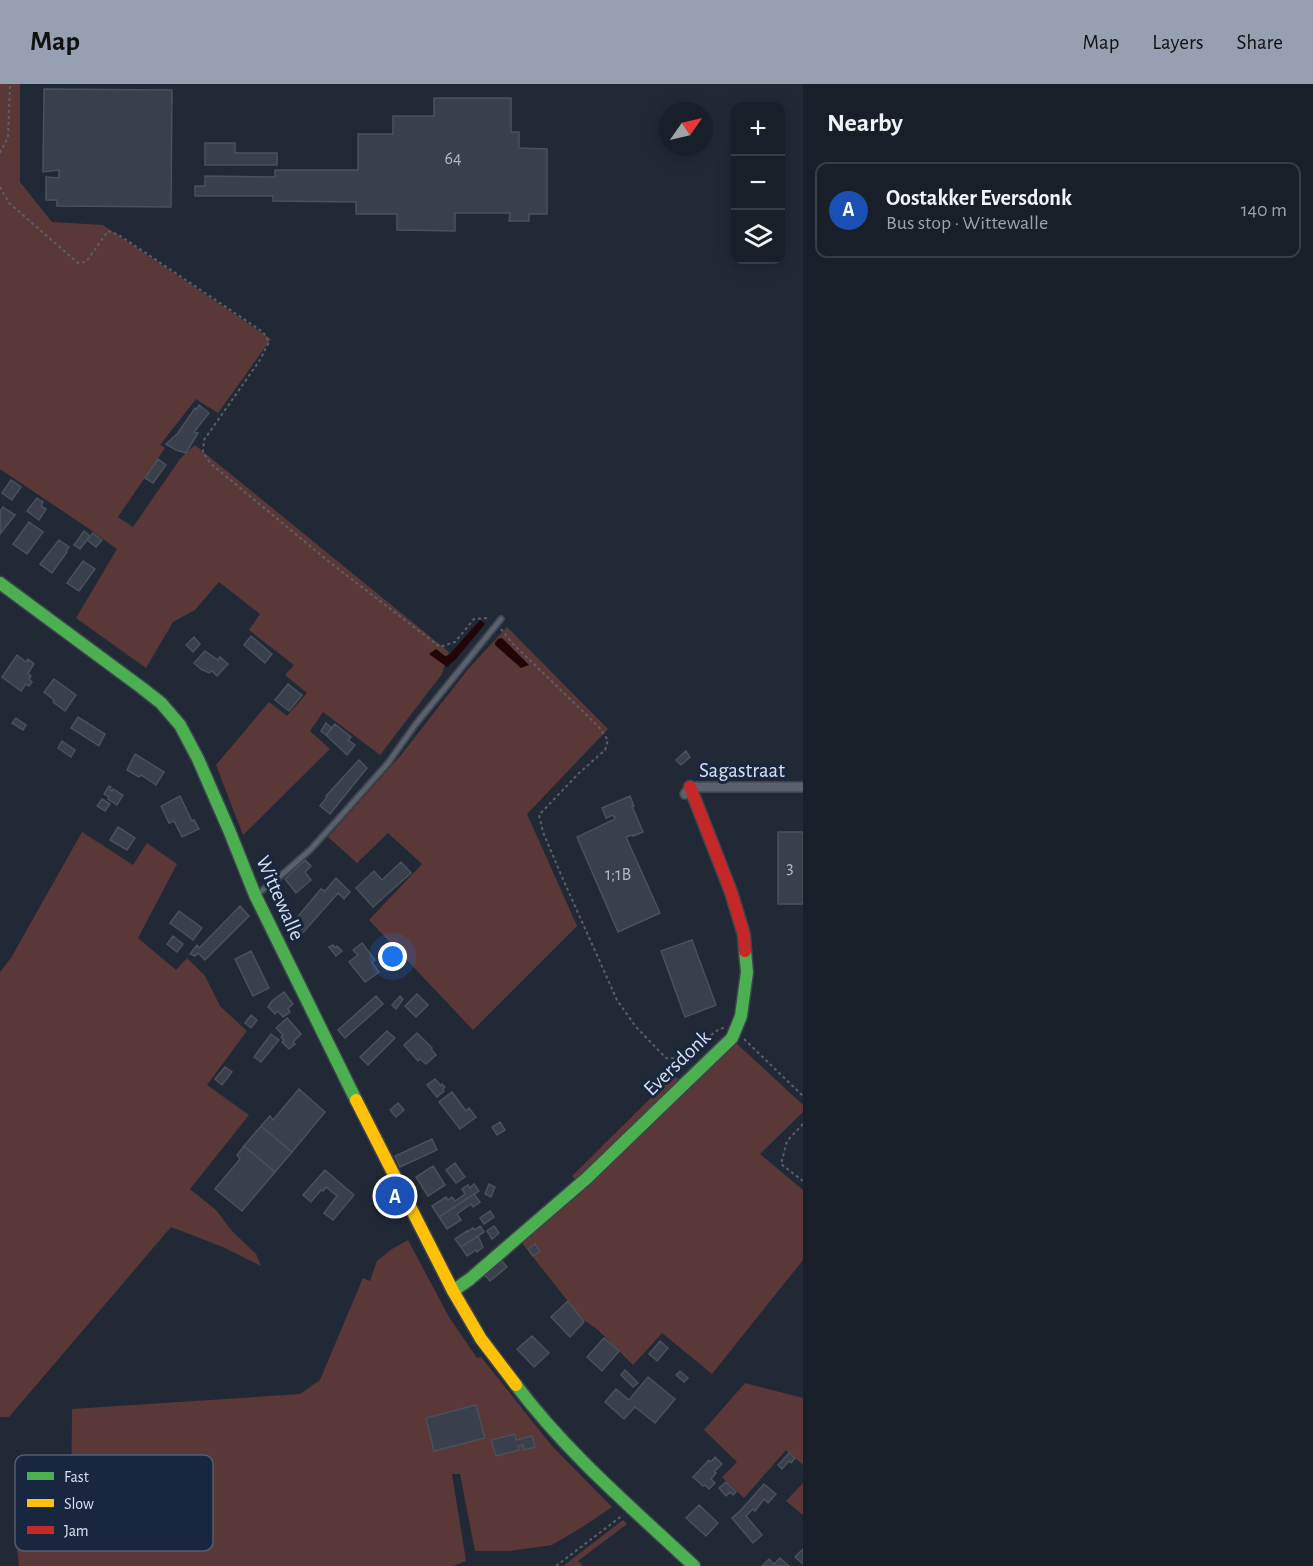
<!DOCTYPE html>
<meta charset="utf-8">
<style>
:root{--surface:#191f28;--page:#222730;--text:#f1f3f6;--muted:#9fa2a8;--line:#373d45;--accent:#97a0b0}
body{margin:0;font-family:"Alegreya Sans",sans-serif;background:var(--page);color:var(--text)}
.controls{position:absolute;right:18px;top:18px;display:grid;overflow:hidden;border-radius:12px;box-shadow:0 3px 15px #0003}
.controls button{width:54px;height:54px;display:grid;place-items:center;padding:0;border:0;border-bottom:2px solid var(--line);background:var(--surface);color:var(--text);font:30px sans-serif}
.compass{position:absolute;left:659px;top:18px;width:54px;height:54px;border-radius:50%;background:var(--surface);box-shadow:0 3px 15px #0003;rotate:56deg}
.you{position:absolute;left:393px;top:873px;width:21px;height:21px;margin:-15px;border:4px solid #fff;border-radius:50%;background:#1a73e8;box-shadow:0 0 0 9px #1a73e833}
.badge{display:grid;place-items:center;width:39px;height:39px;border-radius:50%;background:var(--accent);color:#fff;font-size:20px;font-weight:700}
.pin{position:absolute;translate:-50% -50%;border:3px solid #fff;box-shadow:0 2px 6px #0006}
.list{margin:0;padding:0;list-style:none}
h2{display:flex;justify-content:space-between;align-items:center;height:78px;margin:0;padding:0 24px;font-size:26px}
h2 small{font-size:20px;font-weight:400;color:var(--muted)}
.list li{display:grid;grid-template-columns:39px 1fr auto;gap:18px;align-items:center;box-sizing:border-box;height:96px;margin:0 12px 12px;padding:0 12px;border:2px solid var(--line);border-radius:12px}
.list b{display:block;font-size:22px;white-space:nowrap}
.list p{margin:0;font-size:20px;white-space:nowrap;color:var(--muted)}
.list em{font-size:20px;font-style:normal;color:var(--muted)}
.icon{flex:none;width:33px;height:33px;fill:none;stroke:currentColor;stroke-width:2;stroke-linecap:round;stroke-linejoin:round}
.map{position:relative;flex:none;width:803px;height:1482px;overflow:hidden}
header{display:flex;align-items:center;gap:36px;box-sizing:border-box;height:84px;padding:0 30px;background:var(--accent);color:#111}
header strong{font-size:28px}
nav{display:flex;gap:33px;margin-inline-start:auto;font-size:21px}
main{display:flex}
aside{flex:1;background:var(--surface)}
.map>svg:first-child{display:block}
.green{fill:#5b3838}
.water{fill:#220507}
.building{fill:#39404b;stroke:#4a515c;stroke-width:1.5}
.lines{fill:none;stroke-linecap:round;stroke-linejoin:round}
.lane-casing{stroke:#3d444f;stroke-width:8}
.street-casing{stroke:#3d444f;stroke-width:12}
.fast-casing{stroke:#3d444f;stroke-width:15}
.slow-casing{stroke:#3d444f;stroke-width:15}
.jam-casing{stroke:#3d444f;stroke-width:15}
.path{stroke:#5a606b;stroke-width:2;stroke-dasharray:3 3;stroke-linecap:butt}
.lane{stroke:#5b616c;stroke-width:4.5}
.street{stroke:#5b616c;stroke-width:9}
.fast{stroke:#4caf50;stroke-width:12}
.slow{stroke:#ffc107;stroke-width:12}
.jam{stroke:#c62828;stroke-width:12}
.labels{text-anchor:middle;dominant-baseline:central;stroke-width:6;stroke-linejoin:round;paint-order:stroke}
.number-label{font-size:18px;fill:#afb8c8}
.street-label{font-size:21px;fill:#d6e0f1;stroke:#18273f}
.key{fill:#18273f;stroke:#515e74;stroke-width:1.5}
.key-label{font-size:16px;fill:#d6e0f1}
</style>
<header>
<strong>Map</strong>
<nav><a>Map</a><a>Layers</a><a>Share</a></nav>
</header>
<main>
<div class="map">
<svg width="803" height="1482" viewBox="0 0 803 1482">
<rect width="100%" height="100%" fill="#212936"/>
<path class="green" d="M0,0H20V98L52,138L103,141L271,255L218,329L196,315L160,361L165,364L118,433L133,443L180,375L195,361L449,568L442,590L380,671L323,628L310,647L330,665L243,751L216,681L269,618L287,632L307,609L285,591L294,581L249,546L260,530L219,498L195,526L173,538L146,584L76,534L117,465L85,442L0,385Z
M507,543L608,645L527,730L577,842L473,946L369,836L422,780L388,749L357,779L328,753L401,671L469,584Z
M82,748L133,781L147,759L177,780L138,854L176,886L187,874L205,892L220,922L247,947L207,1001L249,1031L190,1105L216,1126L232,1147L256,1170L261,1182L223,1163L171,1143L9,1333H0V888L11,874Z
M735,958L803,1021V1028L760,1070L803,1106V1176L712,1290L662,1249L633,1281L597,1245L581,1234L522,1159Z
M674,991L682,999L578,1098L572,1092Z
M408,1156L449,1233L477,1274L481,1273L552,1362L612,1423L584,1442L552,1461L510,1467H475L460,1390H452L466,1477L453,1482H19L14,1437L71,1433L72,1325L300,1310L320,1296L363,1194L370,1197L377,1177L392,1165Z
M745,1299L803,1314V1381L786,1366L744,1414L722,1393L737,1378L704,1346Z
M803,1399V1431L786,1417Z
M623,1436L627,1440L578,1477L583,1482H563Z"/>
<path class="water" d="M480,536L485,540L456,575L447,583L429,570L436,565L445,572L449,571Z
M502,554L529,581L521,584L495,561V559L498,555Z"/>
<path class="building" d="M44,5L172,6L171,123L57,122V116H46V93L59,94V86L43,88Z
M434,14H511V48H519V64L547,65V130H529V137H509L510,129H455V147L397,146V130H356V118L273,117V112H195V102H205V92L275,93V86H358V50H393V32H434Z
M205,59H235V69H277V81H205Z
M199,321L209,329L194,348L198,349L186,369L176,366L166,360L178,349L195,324L197,325Z
M158,375L166,381L153,399L145,394Z
M11,396L21,403L12,416L2,409Z
M37,414L43,418L41,422L46,425L39,436L27,427Z
M3,423L15,431L0,450V427Z
M29,438L43,448L27,470L13,460Z
M84,447L90,452L80,465L74,461Z
M93,449L102,456L96,463L87,456Z
M59,456L69,463L66,467L67,468L52,489L40,480Z
M83,477L95,485L79,507L67,499Z
M251,552L272,570L265,579L244,561Z
M194,553L200,560L193,568L186,561Z
M205,567L218,576L220,573L228,580L217,592L212,587L209,589L201,585L194,579Z
M17,571L26,578L28,575L34,580L28,589L31,592L29,595L32,598L29,602L26,600L21,607L2,593Z
M54,595L76,611L65,627L53,618L54,616L44,608Z
M288,600L302,611L289,627L275,616Z
M78,633L105,650L99,662L71,644Z
M16,634L26,641L23,646L12,639Z
M326,639L332,644L326,651L321,647Z
M335,640L351,653L348,656L355,661L347,671L326,651Z
M62,657L75,666L71,673L58,664Z
M686,667L690,673L681,681L676,676Z
M135,670L164,688L156,701L141,691L139,693L127,686Z
M359,676L367,684L330,730L320,722L327,713L326,712Z
M109,702L111,703L110,706L112,707L113,705L123,711L117,721L108,715L109,713L104,710Z
M180,712L192,737L194,736L199,745L182,753L174,737L169,739L161,722Z
M630,712L634,722H632L643,748L633,752L632,751L626,753L660,829L618,848L577,753L615,735L613,731L606,734L602,724Z
M102,715L110,720L105,727L97,722Z
M118,743L135,754L127,766L110,756Z
M778,748H803V820H778Z
M305,776L311,782L305,788L311,796L296,809L285,795Z
M401,778L411,789L373,823L356,804L374,787L382,796Z
M336,794L350,808L344,815L338,809L300,852L289,843L321,805L325,807Z
M240,822L249,832L205,876L198,869L195,872L190,870L197,861L199,864Z
M179,827L202,844L193,856L170,839Z
M173,852L183,860L177,868L167,860Z
M692,856L716,921L685,933L661,867Z
M362,859L375,876L372,878L379,888L365,898L349,878L358,871L353,866Z
M333,861L335,864L337,862L342,867L336,872L329,863Z
M251,867L269,904L253,912L235,875Z
M284,908L293,920L288,924L290,928L283,933L278,927L275,930L268,923L272,917Z
M417,910L428,921L416,933L405,922Z
M376,912L383,920L345,954L338,946Z
M400,912L403,915L396,925L392,921Z
M251,931L257,936L251,944L245,939Z
M287,934L301,950L293,958L295,960L289,965L282,958L284,956L281,953L283,951L276,944Z
M387,947L395,954L368,981L360,973Z
M417,949L432,964L431,965L436,971L426,980L420,975L418,977L404,961Z
M271,950L279,956L261,978L254,973Z
M225,983L232,988L222,1001L215,995Z
M435,995L441,1002L442,1000L445,1003L443,1005L444,1007L437,1013L427,1001Z
M299,1005L325,1028L292,1068L261,1042L270,1032L273,1036Z
M452,1008L466,1027L469,1024L476,1033L460,1045L439,1018Z
M398,1019L404,1026L396,1033L390,1026Z
M500,1038L505,1046L497,1051L492,1043Z
M261,1042L292,1068L275,1088L244,1062Z
M432,1055L437,1066L400,1083L395,1072Z
M244,1062L275,1088L242,1127L215,1105L240,1075L237,1071Z
M455,1079L465,1093L456,1099L446,1086Z
M433,1082L445,1101L428,1112L416,1093Z
M325,1086L354,1111L333,1136L324,1129L337,1112L326,1103L323,1107L321,1106L311,1118L303,1111Z
M474,1100L479,1107L439,1133L432,1122L446,1113L448,1116L452,1113L455,1117L465,1110L462,1105L468,1101L470,1104Z
M489,1100L495,1103L491,1113L485,1110Z
M474,1110L480,1118L473,1123L471,1120L457,1130L461,1136L447,1145L439,1133Z
M490,1127L494,1133L484,1140L480,1134Z
M480,1142L484,1148L461,1163L455,1155L467,1147V1148L473,1144L475,1146Z
M494,1142L499,1149L492,1155L487,1147Z
M478,1152L483,1163L477,1168L476,1166L467,1172L461,1163Z
M535,1160L540,1167L533,1172L528,1165Z
M501,1176L507,1183L490,1197L484,1190Z
M568,1217L584,1238L570,1253L551,1233Z
M532,1252L549,1269L534,1283L517,1265Z
M604,1254L619,1267L602,1287L587,1273Z
M660,1257L668,1264L657,1277L649,1270Z
M625,1286L638,1299L633,1303L621,1291Z
M680,1287L688,1294L684,1298L676,1291Z
M648,1293L675,1315L655,1339L635,1323L624,1335L605,1318L616,1305L629,1316Z
M476,1321L485,1354L434,1367L426,1334Z
M515,1350L516,1356L532,1352L535,1363L524,1366L523,1361L518,1362L519,1366L496,1372L491,1356Z
M789,1369L795,1374L791,1379L789,1377L782,1385L778,1381Z
M715,1373L722,1380L714,1388L716,1389L711,1395L715,1399L709,1405L705,1401L703,1402L693,1393L709,1376L711,1378Z
M726,1398L736,1408L733,1411L730,1408L726,1412L719,1404Z
M764,1400L776,1410L768,1419L764,1415L755,1427L753,1425L746,1432L762,1451L753,1459L732,1434L742,1425Z
M699,1421L718,1439L706,1452L686,1434Z
M803,1465V1480L795,1473Z
M780,1474L789,1482H762L769,1475L774,1480Z"/>
<g class="lines">
<g class="lane-casing">
<path id="lane" d="M256,811L277,795L310,766L340,733L388,679L415,641L501,535"/>
</g>
<g class="street-casing">
<path id="street" d="M685,710L690,703H803"/>
</g>
<g class="fast-casing">
<path id="fast" d="M0,499L142,604L161,619L180,641L198,675L229,746L255,811L356,1016
M453,1207L470,1195L587,1094L732,954L741,932L747,888L745,867
M516,1301C567,1369 632,1424 694,1482"/>
</g>
<g class="slow-casing">
<path id="slow" d="M356,1016L453,1207L481,1255L516,1301"/>
</g>
<g class="jam-casing">
<path id="jam" d="M690,703L731,808L744,851L745,867"/>
</g>
<path class="path" d="M0,69L8,53L10,0
M0,103L9,119L78,179L86,178L108,147L119,151L263,248L269,258L260,276L204,356L203,368L210,379L328,477L440,563L455,558L474,535L486,534L489,536
M501,545L512,559L598,642L608,656L605,666L579,689L539,731L543,748L562,793L617,916L636,943L666,974L680,975L719,945L724,944
M744,955L803,1012
M803,1040L787,1057L781,1080L803,1097
M556,1482L623,1431"/>
<use href="#lane" class="lane"/>
<use href="#street" class="street"/>
<use href="#fast" class="fast"/>
<use href="#slow" class="slow"/>
<use href="#jam" class="jam"/>
</g>
<g class="labels">
<g class="number-label">
<text x="453" y="75">64</text>
<text x="790" y="784">3</text>
<text x="618" y="791">1;1B</text>
</g>
<g class="street-label">
<text x="742" y="686">Sagastraat</text>
<text transform="translate(280 814) rotate(66)">Wittewalle</text>
<text transform="translate(677 979) rotate(-44)">Eversdonk</text>
</g>
</g>
<rect x="15" y="1371" width="198" height="96" rx="9" class="key"/>
<rect x="27" y="1388" width="27" height="8" fill="#4caf50"/>
<rect x="27" y="1415" width="27" height="8" fill="#ffc107"/>
<rect x="27" y="1442" width="27" height="8" fill="#c62828"/>
<g class="key-label">
<text x="64" y="1398">Fast</text>
<text x="64" y="1425">Slow</text>
<text x="64" y="1452">Jam</text>
</g>
</svg>
<div class="controls">
<button>+</button>
<button>−</button>
<button><svg class="icon" aria-label="layers" viewBox="0 0 24 24"><path d="M12 4l9 5-9 5-9-5zM3 14l9 5 9-5"/></svg></button>
</div>
<svg class="compass" viewBox="-18 -18 36 36"><path d="M0-13l5 13h-10z" fill="#e53935"/><path d="M0 13l5-13h-10z" fill="#9fa2a8"/></svg>
<div class="you"></div>
<div class="pin badge" style="left:395px;top:1112px;background:#1a4fb4">A</div>
</div>
<aside>
<h2>Nearby<small></small></h2>
<ul class="list">
<li><span class="badge" style="background:#1a4fb4">A</span><div><b>Oostakker Eversdonk</b><p>Bus stop · Wittewalle</p></div><em>140 m</em></li>
</ul>
</aside>
</main>
